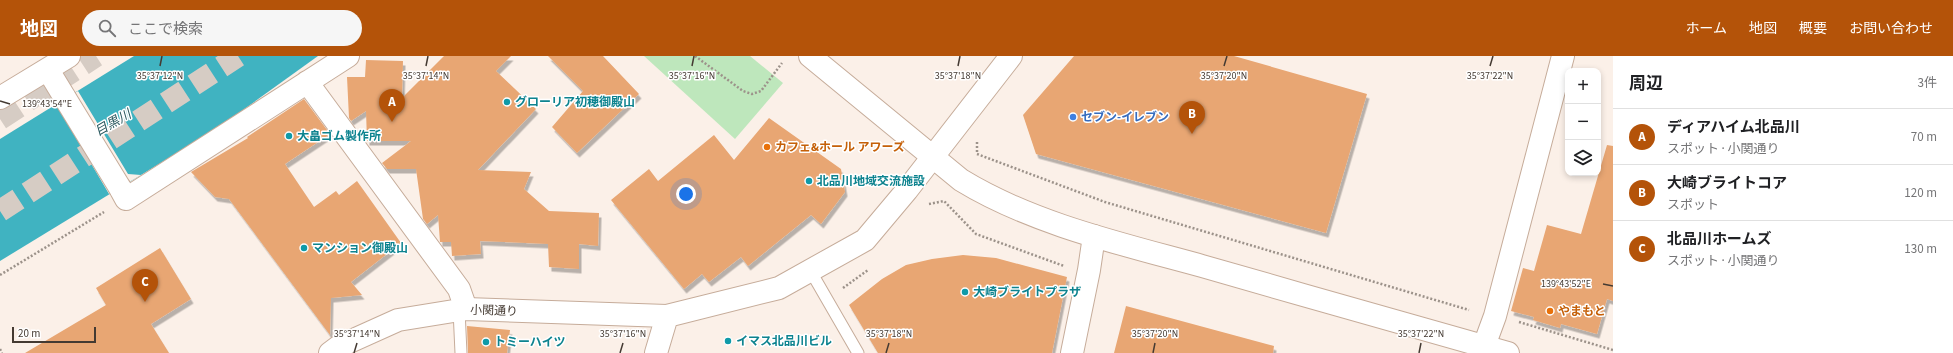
<!DOCTYPE html>
<html lang="ja">
<meta charset="utf-8">
<style>
:root{--surface:#fff;--page:#f6f6f6;--text:#202124;--muted:#757577;--line:#e0e0e0;--accent:#b45309}
body{margin:0;font-family:"Source Sans 3","Noto Sans JP",sans-serif;background:var(--page);color:var(--text)}
.controls{position:absolute;right:12px;top:12px;display:grid;overflow:hidden;border-radius:8px;box-shadow:0 2px 6px #0003}
.controls button{width:36px;height:36px;display:grid;place-items:center;padding:0;border:0;border-bottom:1px solid var(--line);background:var(--surface);color:var(--text);font:20px sans-serif}
.scale{position:absolute;left:12px;bottom:10px;width:84px;box-sizing:border-box;padding-left:4px;border:2px solid #443a32;border-top:0;font-size:11px;line-height:14px;white-space:nowrap;color:#443a32;-webkit-text-stroke:3px #fff;paint-order:stroke}
.you{position:absolute;left:686px;top:138px;width:14px;height:14px;margin:-10px;border:3px solid #fff;border-radius:50%;background:#1a73e8;box-shadow:0 0 0 6px #1a73e833}
.badge{display:grid;place-items:center;width:26px;height:26px;border-radius:50%;background:var(--accent);color:#fff;font-size:13px;font-weight:700}
.pin{position:absolute;translate:-50% -33px;filter:drop-shadow(0 1px 2px #0008)}
.pin::after{content:'';position:absolute;top:21px;width:14px;height:12px;background:inherit;clip-path:polygon(0 0,100% 0,50% 100%)}
.list{margin:0;padding:0;list-style:none}
h2{display:flex;justify-content:space-between;align-items:center;height:52px;margin:0;padding:0 16px;font-size:17px}
h2 small{font-size:13px;font-weight:400;color:var(--muted)}
.list li{display:grid;grid-template-columns:26px 1fr auto;gap:12px;align-items:center;box-sizing:border-box;height:56px;padding:0 16px;border-top:1px solid var(--line)}
.list b{display:block;font-size:15px;white-space:nowrap}
.list p{margin:0;font-size:13px;white-space:nowrap;color:var(--muted)}
.list em{font-size:13px;font-style:normal;color:var(--muted)}
.icon{flex:none;width:22px;height:22px;fill:none;stroke:currentColor;stroke-width:2;stroke-linecap:round;stroke-linejoin:round}
.map{position:relative;flex:none;width:1613px;height:297px;overflow:hidden}
header{display:flex;align-items:center;gap:24px;box-sizing:border-box;height:56px;padding:0 20px;background:var(--accent);color:#fff}
header strong{font-size:19px}
nav{display:flex;gap:22px;margin-inline-start:auto;font-size:14px}
.search{width:280px;height:36px;background:var(--page);display:flex;align-items:center;gap:10px;box-sizing:border-box;padding:0 14px;border-radius:22px;color:var(--muted);font-size:15px}
main{display:flex}
aside{flex:1;background:var(--surface)}
.map>svg:first-child{display:block}
.green{fill:#bee7bc}
.water{fill:#40b3c1}
.pier{fill:#fbf0e8}
.building{fill:#e8a673;filter:url(#shadow)}
.lines{fill:none;stroke-linecap:round;stroke-linejoin:round}
.motorway-tunnel{stroke:#d6ccc4;stroke-width:22;stroke-dasharray:22 11;stroke-linecap:butt}
.service-casing{stroke:#c6ac9a;stroke-width:13}
.minor-casing{stroke:#c6ac9a;stroke-width:24}
.tertiary-casing{stroke:#c6ac9a;stroke-width:24}
.path{stroke:#9c928a;stroke-width:2.5;stroke-dasharray:2 2;stroke-linecap:butt}
.service{stroke:#fff;stroke-width:11}
.minor{stroke:#fff;stroke-width:22}
.tertiary{stroke:#fff;stroke-width:22}
.minor-bridge-casing{stroke:#c6ac9a;stroke-width:24;stroke-linecap:butt}
.minor-bridge{stroke:#fff;stroke-width:22}
.ticks{fill:none;stroke:#443a32;stroke-width:1.5}
.culture-dot{fill:#0f9aa8;stroke:#fff;stroke-width:1.5}
.shop-dot{fill:#3f7fe0;stroke:#fff;stroke-width:1.5}
.food-dot{fill:#e8710a;stroke:#fff;stroke-width:1.5}
.labels{text-anchor:middle;dominant-baseline:central;stroke-width:3;stroke-linejoin:round;paint-order:stroke}
.culture-label{font-size:12px;font-weight:bold;fill:#0d838f;stroke:#fff;text-anchor:start}
.shop-label{font-size:12px;font-weight:bold;fill:#366cbe;stroke:#fff;text-anchor:start}
.food-label{font-size:12px;font-weight:bold;fill:#c56008;stroke:#fff;text-anchor:start}
.street-label{font-size:12px;fill:#443a32;stroke:#fff}
.water-label{font-size:13px;font-style:italic;fill:#26565c;stroke:#fff}
.ticks-label{font-size:10px;text-anchor:middle;fill:#443a32;stroke:#fff;stroke-width:3;stroke-linejoin:round;paint-order:stroke}
</style>
<header>
<strong>地図</strong>
<div class="search"><svg class="icon" aria-label="search" viewBox="0 0 24 24"><circle cx="10" cy="10" r="6"/><path d="M15 15l6 6"/></svg>ここで検索</div>
<nav><a>ホーム</a><a>地図</a><a>概要</a><a>お問い合わせ</a></nav>
</header>
<main>
<div class="map">
<svg width="1613" height="297" viewBox="0 0 1613 297">
<defs>
<filter id="shadow"><feDropShadow dx="2.5" dy="4.5" stdDeviation="0" flood-color="#0004"/></filter>
</defs>
<rect width="100%" height="100%" fill="#fbf0e8"/>
<path class="green" d="M644,0H750L783,27L735,83Z"/>
<path class="water" d="M134,0H318L218,72L0,205V83Z"/>
<path class="pier" d="M78,35L128,118L141,119L109,138L56,48Z"/>
<path class="building" d="M444,0H511L496,15L536,53L478,114L531,116L524,133L549,155L599,157L598,190L579,188V213L549,211L548,188L480,185L481,198L452,200L451,186H440L438,159L427,168L423,163L416,113H387L382,107L411,85H367L366,55L351,65L349,62L347,21H365L366,4L403,5L402,42Z
M548,0H603L639,38L577,97L552,71L583,35Z
M1074,0H1234L1367,38L1326,177L1036,98L1023,59Z
M304,43L330,78L285,108L314,151L336,135L339,139L357,125L401,187L351,226L362,239L331,242L330,279L229,143L215,141L191,116L248,82L247,81Z
M769,62L841,113L845,136L821,168L811,159L748,210L741,201L709,226L702,218L684,233L611,144L649,113L658,125L714,79L734,104Z
M1607,89L1613,90V245L1607,243L1597,278L1561,268L1560,272L1533,264L1534,261L1511,255L1523,212L1534,215L1547,169L1581,178Z
M160,192L191,243L151,268L169,297H25L106,249L96,232Z
M963,199L996,202L1067,221L1052,297H878L849,249L882,223L906,209L932,203Z
M1126,250L1274,290L1273,297H1114Z
M467,270L510,274L507,297H468Z"/>
<g class="lines">
<path class="motorway-tunnel" d="M0,63L96,0
M0,155L238,0"/>
<g class="service-casing">
<path id="service" d="M810,214L858,297
M459,254L461,297"/>
</g>
<g class="minor-casing">
<path id="minor" d="M48,14L65,42
M307,26L459,233L466,253
M120,132L126,143L348,0
M1484,290L1495,260L1563,0
M656,297L667,260L779,232L865,184L907,134L1011,0
M1072,297L1089,214L1094,180"/>
</g>
<g class="tertiary-casing">
<path id="tertiary" d="M810,0L961,124C1033,168 1122,188 1202,210C1304,239 1406,269 1508,297
M0,42L69,0
M330,297L338,291L398,264L466,253L667,260"/>
</g>
<path class="path" d="M695,0L743,35L752,38L761,35L782,7
M977,86V98L1105,146L1469,254
M929,148L944,145L976,178L1064,210
M0,219L104,156
M843,232L868,214
M1519,266L1613,294
M0,293L2,297"/>
<use href="#service" class="service"/>
<use href="#minor" class="minor"/>
<use href="#tertiary" class="tertiary"/>
<g class="minor-bridge-casing">
<path id="minor-bridge" d="M65,42L120,132"/>
</g>
<use href="#minor-bridge" class="minor-bridge"/>
</g>
<path class="ticks" d="M160,10L162,0M426,10L428,0M692,10L694,0M958,10L960,0M1224,10L1227,0M1490,10L1493,0M0,45L10,48M1603,228L1613,230M354,297L357,287M620,297L623,287M886,297L889,287M1153,297L1155,287M1419,297L1421,287"/>
<g class="culture-dot">
<circle cx="507" cy="46" r="4"/>
<circle cx="289" cy="80" r="4"/>
<circle cx="809" cy="125" r="4"/>
<circle cx="304" cy="192" r="4"/>
<circle cx="965" cy="236" r="4"/>
<circle cx="728" cy="285" r="4"/>
<circle cx="486" cy="286" r="4"/>
</g>
<circle class="shop-dot" cx="1073" cy="61" r="4"/>
<g class="food-dot">
<circle cx="767" cy="91" r="4"/>
<circle cx="1550" cy="255" r="4"/>
</g>
<g class="labels">
<g class="culture-label">
<text x="515" y="46">グローリア初穂御殿山</text>
<text x="297" y="80">大畠ゴム製作所</text>
<text x="817" y="125">北品川地域交流施設</text>
<text x="312" y="192">マンション御殿山</text>
<text x="973" y="236">大崎ブライトプラザ</text>
<text x="736" y="285">イマス北品川ビル</text>
<text x="494" y="286">トミーハイツ</text>
</g>
<g class="shop-label">
<text x="1081" y="61">セブン-イレブン</text>
</g>
<g class="food-label">
<text x="775" y="91">カフェ&amp;ホール アワーズ</text>
<text x="1558" y="255">やまもと</text>
</g>
<g class="street-label">
<text transform="translate(494 255) rotate(2)">小関通り</text>
</g>
<g class="water-label">
<text transform="translate(113 67) rotate(-30)">目黒川</text>
</g>
</g>
<g class="ticks-label">
<text x="160" y="23">35°37'12"N</text>
<text x="426" y="23">35°37'14"N</text>
<text x="692" y="23">35°37'16"N</text>
<text x="958" y="23">35°37'18"N</text>
<text x="1224" y="23">35°37'20"N</text>
<text x="1490" y="23">35°37'22"N</text>
<text x="47" y="51">139°43'54"E</text>
<text x="1566" y="231">139°43'52"E</text>
<text x="357" y="281">35°37'14"N</text>
<text x="623" y="281">35°37'16"N</text>
<text x="889" y="281">35°37'18"N</text>
<text x="1155" y="281">35°37'20"N</text>
<text x="1421" y="281">35°37'22"N</text>
</g>
</svg>
<div class="controls">
<button>+</button>
<button>−</button>
<button><svg class="icon" aria-label="layers" viewBox="0 0 24 24"><path d="M12 4l9 5-9 5-9-5zM3 14l9 5 9-5"/></svg></button>
</div>
<div class="scale">20 m</div>
<div class="you"></div>
<div class="pin badge" style="left:392px;top:66px">A</div>
<div class="pin badge" style="left:1192px;top:78px">B</div>
<div class="pin badge" style="left:145px;top:246px">C</div>
</div>
<aside>
<h2>周辺<small>3件</small></h2>
<ul class="list">
<li><span class="badge">A</span><div><b>ディアハイム北品川</b><p>スポット · 小関通り</p></div><em>70 m</em></li>
<li><span class="badge">B</span><div><b>大崎ブライトコア</b><p>スポット</p></div><em>120 m</em></li>
<li><span class="badge">C</span><div><b>北品川ホームズ</b><p>スポット · 小関通り</p></div><em>130 m</em></li>
</ul>
</aside>
</main>
